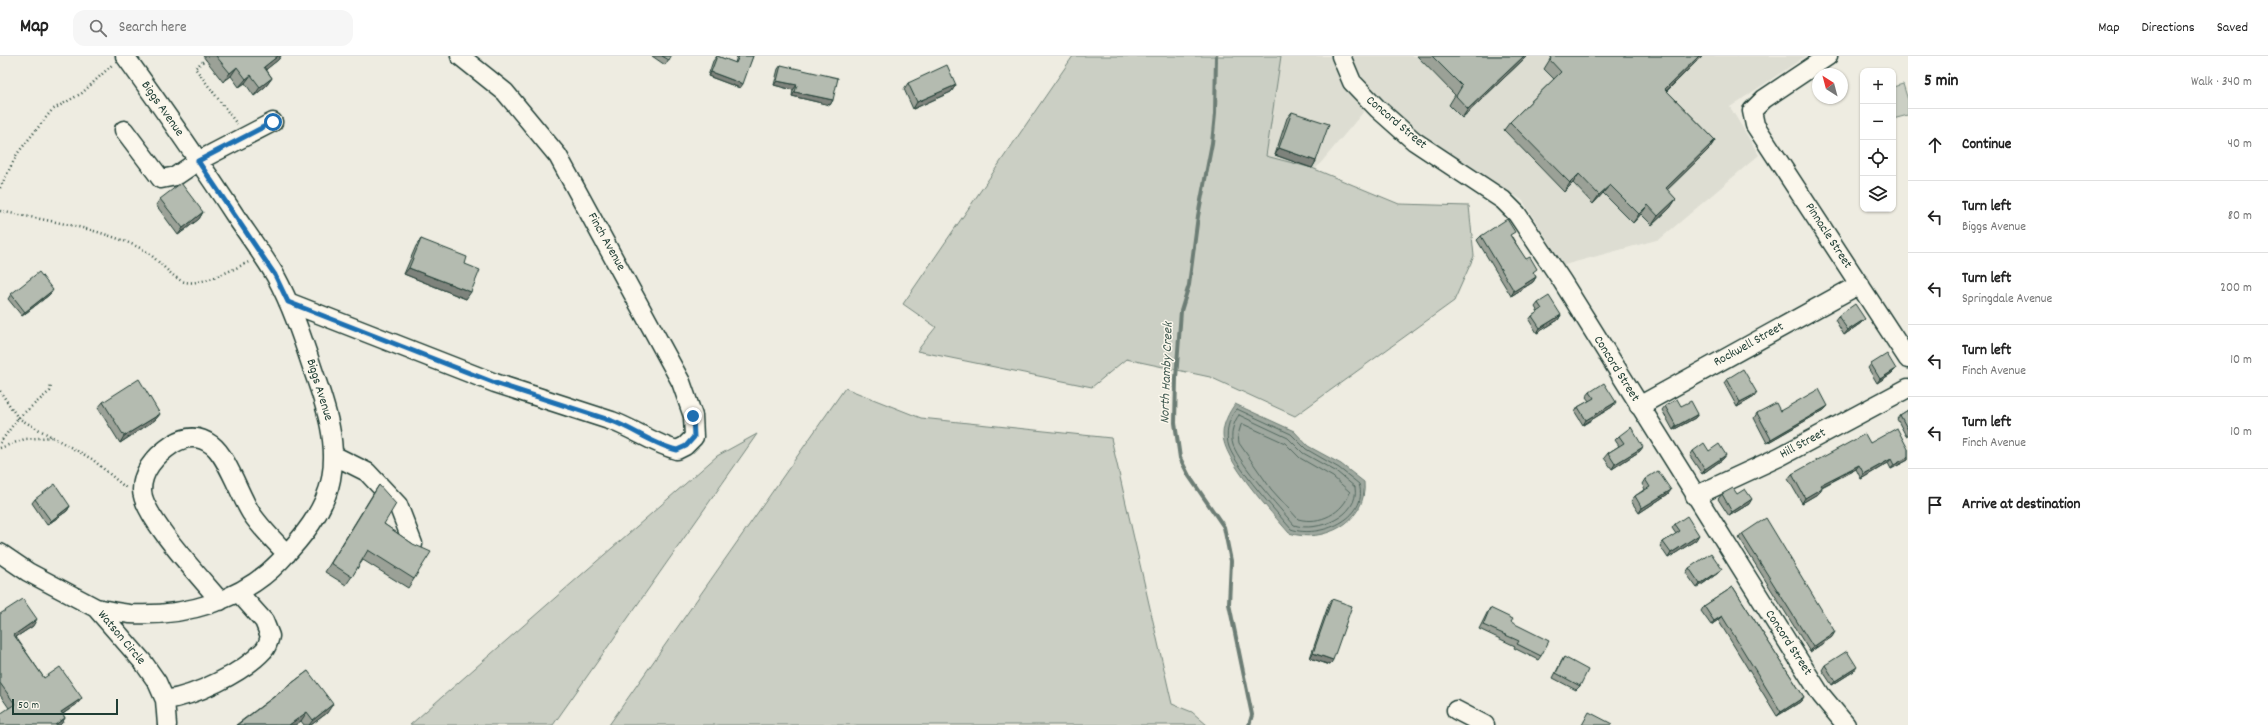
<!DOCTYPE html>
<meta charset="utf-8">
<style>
:root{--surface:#fff;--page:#f6f6f6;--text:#222;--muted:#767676;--line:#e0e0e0}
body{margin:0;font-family:Dekko,sans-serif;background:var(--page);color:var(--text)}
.controls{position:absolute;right:12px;top:12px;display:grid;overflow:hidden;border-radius:8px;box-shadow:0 1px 3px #0004}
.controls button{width:36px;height:36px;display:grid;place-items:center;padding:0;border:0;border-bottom:1px solid var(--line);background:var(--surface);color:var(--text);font:20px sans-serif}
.compass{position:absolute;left:1812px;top:12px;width:36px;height:36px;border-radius:50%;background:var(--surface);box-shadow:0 1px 3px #0004;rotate:324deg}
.scale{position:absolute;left:12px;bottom:10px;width:106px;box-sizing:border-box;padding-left:4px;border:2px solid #1f3d34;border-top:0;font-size:11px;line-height:14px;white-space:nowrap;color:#1f3d34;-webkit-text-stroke:3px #fbf7ec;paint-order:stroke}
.stop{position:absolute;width:12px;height:12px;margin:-9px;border:3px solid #1f6fb2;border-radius:50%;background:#fff}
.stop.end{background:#1f6fb2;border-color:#fff;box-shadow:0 1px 4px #0008}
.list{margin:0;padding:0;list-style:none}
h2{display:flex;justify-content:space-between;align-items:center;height:52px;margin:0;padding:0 16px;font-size:17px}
h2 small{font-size:13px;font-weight:400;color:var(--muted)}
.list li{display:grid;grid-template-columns:26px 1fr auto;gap:12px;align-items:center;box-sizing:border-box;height:72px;padding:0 16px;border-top:1px solid var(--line)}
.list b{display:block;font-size:15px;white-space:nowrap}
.list p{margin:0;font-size:13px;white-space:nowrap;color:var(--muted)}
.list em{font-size:13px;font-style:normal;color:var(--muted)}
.icon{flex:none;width:22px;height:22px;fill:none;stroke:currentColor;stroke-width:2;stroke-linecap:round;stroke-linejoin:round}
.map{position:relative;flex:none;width:1908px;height:669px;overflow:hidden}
header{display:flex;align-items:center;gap:24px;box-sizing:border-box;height:56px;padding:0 20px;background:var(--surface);border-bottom:1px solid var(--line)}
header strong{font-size:19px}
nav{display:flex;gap:22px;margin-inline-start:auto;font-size:14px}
.search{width:280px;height:36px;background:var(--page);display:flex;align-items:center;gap:10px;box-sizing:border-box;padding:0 14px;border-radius:12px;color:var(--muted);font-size:15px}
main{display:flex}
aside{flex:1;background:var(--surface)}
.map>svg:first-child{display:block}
.built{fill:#ddddd2}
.green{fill:#cbcfc4;stroke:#75867c}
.water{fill:#9fa89f;stroke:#6c7d74}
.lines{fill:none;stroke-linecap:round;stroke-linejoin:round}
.shore{stroke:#52685f;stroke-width:1}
.stream{stroke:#6c7d74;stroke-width:4}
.minor-casing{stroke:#1f3d34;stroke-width:21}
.path{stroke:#1f3d34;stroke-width:2.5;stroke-dasharray:1 3;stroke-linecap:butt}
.minor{stroke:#fbf7ec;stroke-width:18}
.wall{fill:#9ba197;stroke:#1f3d34}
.shaded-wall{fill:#7e837b;stroke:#1f3d34}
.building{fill:#b4bbb0;stroke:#1f3d34}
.route{stroke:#1f6fb2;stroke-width:5}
.labels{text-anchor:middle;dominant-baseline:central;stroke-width:3;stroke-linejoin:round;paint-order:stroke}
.street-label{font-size:13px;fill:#1f3d34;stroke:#fbf7ec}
.water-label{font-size:14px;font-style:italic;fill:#455d54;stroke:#fbf7ec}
</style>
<header>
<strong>Map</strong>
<div class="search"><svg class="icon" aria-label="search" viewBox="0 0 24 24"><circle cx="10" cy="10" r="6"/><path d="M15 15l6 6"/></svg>Search here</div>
<nav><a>Map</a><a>Directions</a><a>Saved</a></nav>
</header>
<main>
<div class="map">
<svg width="1908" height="669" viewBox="0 0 1908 669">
<rect width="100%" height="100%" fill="#eeece1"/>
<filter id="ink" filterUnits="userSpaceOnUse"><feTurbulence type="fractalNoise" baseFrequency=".025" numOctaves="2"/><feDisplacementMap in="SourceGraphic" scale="8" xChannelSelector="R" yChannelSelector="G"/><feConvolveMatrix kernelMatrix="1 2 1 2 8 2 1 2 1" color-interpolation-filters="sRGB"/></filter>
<g filter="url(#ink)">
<path class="built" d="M1281,0H1806L1730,51L1759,99L1660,183L1564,209L1522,144L1414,75L1375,42L1314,115L1266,100Z"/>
<path class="green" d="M1073,0H1281L1266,100L1312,112L1399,148L1469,150L1474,200L1454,245L1295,360L1210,321L1126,303L1092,331L917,295L936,271L903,248Z
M1903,28L1908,44V59L1893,63V31Z
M845,332L921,362L1111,382L1172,648L1192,656L1207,669H609Z
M757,378L553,669H410L717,400Z"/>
<path class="water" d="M1235,348L1294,375L1308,390L1341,408L1364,426C1368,466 1323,488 1289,477C1272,457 1222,403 1223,378C1223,368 1229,356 1235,348Z"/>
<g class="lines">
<path class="shore" d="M1237,353L1291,378L1306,393L1339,412L1359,428C1370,463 1318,483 1291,473C1274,453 1238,414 1229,391C1225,380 1228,361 1237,353Z
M1239,359L1288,382L1303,397L1337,416L1355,431C1360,460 1317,477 1294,469C1278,450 1241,410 1233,389C1230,380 1233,366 1239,359Z
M1243,368L1285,387L1300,402L1333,421L1350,436C1343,457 1320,469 1298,463L1271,433L1239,387L1238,379L1241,369Z"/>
<path class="stream" d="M1216,0L1215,58L1212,87L1198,160L1189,229L1181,255L1176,322L1175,367L1180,402L1189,420L1224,471L1231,505L1229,548L1252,659L1249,669"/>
<g class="minor-casing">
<path id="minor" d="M1341,0L1352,26L1378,53L1414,85L1503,144L1517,158L1562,225L1802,609L1821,639L1846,669
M1828,0L1764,43L1752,55L1755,69L1908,303
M124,74L161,123L176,120L198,105L273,66
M288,246L495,327L612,365C634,373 654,388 677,394L685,390L694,381L693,360L681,326L558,100L505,36L460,0
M1639,350L1860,228
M333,399L367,416L398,449L413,488
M1695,440L1779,401L1908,332
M0,497L28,516L96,552L143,606L157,626L165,644L167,669
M220,545C202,523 142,460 142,434C142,413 158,398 173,388C186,380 199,379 212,389C227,400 240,440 251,457C261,472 274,485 287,498
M96,552C107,554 119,557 130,558C184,561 242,545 280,505C301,483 325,455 331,423C338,387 326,351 314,317C303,284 292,250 275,219C263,199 249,180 236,161C200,106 163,53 125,0
M165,644C195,640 243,617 264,594C267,591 269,584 270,580L264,565L239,537
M1456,654L1485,669"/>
</g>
<path class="path" d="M206,3L195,12L237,68
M0,132L17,98L52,54L82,37L112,9
M0,155C47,165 98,171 142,193C157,201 172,223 185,226C202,230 233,213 249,206
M0,335L18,362L92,403L126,432
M0,387L18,362L50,335L51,328
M0,392L25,383L52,381"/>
<use href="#minor" class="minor"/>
</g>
<path class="wall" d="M203,0H281L278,4L266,13L272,22L266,30L254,40L245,27L239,31L231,20L223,26Z
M652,0H671L665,9Z
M717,0L735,7L737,0H753L740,32L708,20L713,5Z
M1417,0H1527L1462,62L1449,49L1455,39Z
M1552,0H1702L1667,35L1715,84L1709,93L1667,134L1676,143L1670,152L1652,169L1641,158L1633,167L1603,137L1593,148L1573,127L1564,136L1504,74L1510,66L1554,23L1544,13Z
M781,9L833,44L830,49L792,40L793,34L774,29L778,13Z
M908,27L956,29L951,36L913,53L904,33Z
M1292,56L1316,105L1312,112L1275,99L1287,62Z
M160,143L203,156L199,163L178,179L156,149Z
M1481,180L1512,181L1536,221L1533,226L1511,240L1477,184Z
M421,183L465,208L466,243L404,218L416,190Z
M53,234L49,239L22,260L8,243L11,238Z
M1538,247L1561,259L1558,264L1537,277L1529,264L1532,260L1538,256L1535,251Z
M1838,260L1861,267L1844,279L1835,264Z
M1871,308L1896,313L1892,317L1877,327L1868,312Z
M1727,323L1754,341L1737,351L1724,327Z
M1590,336L1616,346L1612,351L1583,369L1575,356L1578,351L1589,345L1586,341Z
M103,346L160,358L155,364L120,387L98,352Z
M1665,350H1681L1698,358L1695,362L1673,374L1662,354Z
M1828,350L1824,354L1767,387L1754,362L1757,357Z
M1908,354V379L1906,380L1897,363L1900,359Z
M1619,380L1640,395L1612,413L1604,402L1608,397L1619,390L1615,384Z
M1870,387L1908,393V404L1891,413L1888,407L1861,423L1856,413L1822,431L1819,437L1802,447L1788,423L1792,418Z
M1693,395H1709L1726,399L1723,403L1702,418L1690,400Z
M1645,423L1668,438L1639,457L1631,445L1635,440L1645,433L1642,428Z
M379,429L384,468L413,488L414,523L408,532L363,504L346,529L325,516L373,438Z
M1722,438L1749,448L1729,460L1718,443Z
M35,443L70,450L67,455L47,469L32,447Z
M1675,468L1696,484L1668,502L1660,490L1663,486L1676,478L1672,472Z
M1742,478L1832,581L1810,596L1739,482Z
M1689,512L1718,517L1697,532L1686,517Z
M1733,531L1804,641L1800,646L1777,660L1718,564L1711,569L1701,555L1704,550Z
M1332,543L1330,609L1310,602L1329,547Z
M1490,552L1511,566L1541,600L1538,604L1514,592L1515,590L1479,573L1487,557Z
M0,558L33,570L16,581L44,622L82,642L77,648L63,658L65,662L61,668L9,652L0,639Z
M1564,601L1580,630L1576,634L1553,622L1561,606Z
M1825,609L1854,615L1832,629L1822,614Z
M308,615L327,657L311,669H304L301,665L295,669H236Z"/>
<path class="shaded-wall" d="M278,0H281L278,4L258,20L264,11Z
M1524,0H1527L1462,62L1468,53Z
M1699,0H1702L1659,42L1665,33Z
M237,11L231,20L223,26L230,17Z
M711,16L743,28L740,32L708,20Z
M251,19L245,27L239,31L246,23Z
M272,22L266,30L254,40L260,31Z
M777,25L797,29L793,34L774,29Z
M956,29L951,36L913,53L917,46Z
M795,36L833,44L830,49L792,40Z
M1715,84L1709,93L1660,141L1666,132Z
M1279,92L1316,105L1312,112L1275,99Z
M1579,118L1573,127L1564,136L1570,127Z
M1610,129L1603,137L1593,148L1599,139Z
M1676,143L1670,152L1652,169L1658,160Z
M1648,149L1641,158L1633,167L1639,158Z
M203,156L199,163L178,179L183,172Z
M409,212L471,236L466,243L404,218Z
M1536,221L1533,226L1511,240L1514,235Z
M53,234L49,239L22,260L25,256Z
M1561,259L1558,264L1537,277L1540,272Z
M1865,263L1861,267L1844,279L1848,274Z
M1896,313L1892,317L1877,327L1880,323Z
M1757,337L1754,341L1737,351L1740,346Z
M1616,346L1612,351L1583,369L1586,364Z
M1828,350L1824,354L1767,387L1771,383Z
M160,358L155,364L120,387L124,380Z
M1698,358L1695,362L1673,374L1676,370Z
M1643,391L1640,395L1612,413L1615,408Z
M1726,399L1723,403L1702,418L1705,413Z
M1908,401V404L1891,413L1894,409Z
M1891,403L1888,407L1861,423L1864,418Z
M1859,409L1856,413L1817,433L1820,429Z
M1822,432L1819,437L1802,447L1805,442Z
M1671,434L1668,438L1639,457L1642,452Z
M1752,443L1749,448L1729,460L1732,456Z
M70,450L67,455L47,469L51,465Z
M1699,479L1696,484L1668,502L1671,497Z
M1722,513L1718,517L1697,532L1700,528Z
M1722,560L1718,564L1711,569L1714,565Z
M37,563L33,570L10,585L14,579Z
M1835,576L1832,581L1810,596L1813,591Z
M1313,597L1333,604L1330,609L1310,602Z
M1857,611L1854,615L1832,629L1835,625Z
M1804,641L1800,646L1777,660L1781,656Z
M82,642L77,648L57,662L61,656Z
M333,648L327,657L311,669H309L313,664Z
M307,656L301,665L295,669H289Z
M65,662L61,668L60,669H55Z"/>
<path class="building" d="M216,0H278L264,11L272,22L260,31L251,19L246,23L237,11L230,17Z
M662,0H671L669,4Z
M717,0L736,7L739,0H753L743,28L711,16Z
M1432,0H1524L1468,53L1456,40L1462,30Z
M1552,0H1699L1665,33L1715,84L1666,132L1676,143L1658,160L1648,149L1639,158L1610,129L1599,139L1579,118L1570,127L1510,66L1561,16L1550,4Z
M781,9L838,22L833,44L795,36L797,29L777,25Z
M947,9L956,29L917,46L908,27Z
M1292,56L1329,68L1316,105L1279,92Z
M181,127L203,156L183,172L160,143Z
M1507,163L1515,176L1510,179L1526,203L1530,201L1537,213L1533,216L1536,221L1514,235L1481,180Z
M421,183L467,201L465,208L480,214L471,236L409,212Z
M39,216L53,234L25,256L11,238Z
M1549,240L1561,259L1540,272L1532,260L1542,253L1538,247Z
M1855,248L1865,263L1848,274L1838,260Z
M1887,298L1896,313L1880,323L1871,308Z
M1743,313L1757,337L1740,346L1727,323Z
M139,323L160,358L124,380L103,346Z
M1604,327L1616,346L1586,364L1578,351L1594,342L1590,336Z
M1819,333L1828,350L1771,383L1757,357L1776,347L1780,355Z
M1677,343L1681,350L1691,345L1698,358L1676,370L1665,350Z
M1908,354V374L1900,359Z
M1631,371L1643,391L1615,408L1608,397L1624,387L1619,380Z
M1897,372L1908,393V401L1894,409L1891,403L1864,418L1859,409L1820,429L1822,432L1805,442L1792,418L1865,378L1870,387Z
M1704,387L1709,395L1719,388L1726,399L1705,413L1693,395Z
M1658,415L1671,434L1642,452L1635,440L1650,431L1645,423Z
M55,428L70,450L51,465L35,443Z
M379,429L396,448L384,468L413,488L431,496L414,523L368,494L352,521L331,507Z
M1733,432L1737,438L1745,433L1752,443L1732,456L1722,438Z
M1687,460L1699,479L1671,497L1663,486L1680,475L1675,468Z
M1766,462L1835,576L1813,591L1742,478Z
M1711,497L1722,513L1700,528L1689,512Z
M1733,531L1804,641L1781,656L1722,560L1714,565L1704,550Z
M23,543L37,563L14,579L44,622L60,611L82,642L61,656L65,662L55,669H0V658L15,648L0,627V558Z
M1332,543L1352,550L1333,604L1313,597Z
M1490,552L1513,563L1511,566L1549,585L1541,600L1517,588L1519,585L1483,569Z
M1847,595L1857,611L1835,625L1825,609Z
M1564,601L1588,614L1580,630L1556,617Z
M308,615L333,648L313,664L307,656L289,669H237Z
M1589,656L1612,668L1611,669H1582Z"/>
</g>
<g class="lines" filter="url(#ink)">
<path class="route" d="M273,66L198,105L275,219L288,246L495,327L612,365C634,373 654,389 677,394L686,390L694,381L693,360"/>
</g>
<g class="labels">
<g class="street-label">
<text transform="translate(162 53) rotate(55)">Biggs Avenue</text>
<text transform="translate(1396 67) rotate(40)">Concord Street</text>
<text transform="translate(1828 180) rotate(57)">Pinnacle Street</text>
<text transform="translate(606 186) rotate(61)">Finch Avenue</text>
<text transform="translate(1749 289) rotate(-29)">Rockwell Street</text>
<text transform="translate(1616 313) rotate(58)">Concord Street</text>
<text transform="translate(319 334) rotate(73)">Biggs Avenue</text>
<text transform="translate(1803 388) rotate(-28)">Hill Street</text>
<text transform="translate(121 582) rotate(50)">Watson Circle</text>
<text transform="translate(1788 587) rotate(57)">Concord Street</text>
</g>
<g class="water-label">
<text transform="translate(1167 317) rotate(-88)">North Hamby Creek</text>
</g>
</g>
</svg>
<div class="controls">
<button>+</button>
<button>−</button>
<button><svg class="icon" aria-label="locate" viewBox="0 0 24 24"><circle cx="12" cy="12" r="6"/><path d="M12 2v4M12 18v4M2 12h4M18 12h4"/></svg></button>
<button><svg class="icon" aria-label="layers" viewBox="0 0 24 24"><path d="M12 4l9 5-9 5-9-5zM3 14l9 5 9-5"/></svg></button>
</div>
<svg class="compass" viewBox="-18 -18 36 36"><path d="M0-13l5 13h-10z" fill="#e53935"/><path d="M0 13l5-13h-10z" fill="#767676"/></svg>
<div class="scale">50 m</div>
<div class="stop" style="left:273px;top:66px"></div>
<div class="stop end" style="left:693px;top:360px"></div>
</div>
<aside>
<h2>5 min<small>Walk · 340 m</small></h2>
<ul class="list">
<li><svg class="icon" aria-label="ahead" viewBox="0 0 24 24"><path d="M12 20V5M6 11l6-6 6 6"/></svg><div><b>Continue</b></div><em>40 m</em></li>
<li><svg class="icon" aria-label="left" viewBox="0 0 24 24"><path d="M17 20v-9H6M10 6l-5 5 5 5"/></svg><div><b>Turn left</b><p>Biggs Avenue</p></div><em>80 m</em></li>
<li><svg class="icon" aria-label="left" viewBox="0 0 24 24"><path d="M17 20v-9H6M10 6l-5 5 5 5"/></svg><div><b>Turn left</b><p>Springdale Avenue</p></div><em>200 m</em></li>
<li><svg class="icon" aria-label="left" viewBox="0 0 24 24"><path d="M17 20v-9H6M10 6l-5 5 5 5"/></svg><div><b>Turn left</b><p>Finch Avenue</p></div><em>10 m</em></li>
<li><svg class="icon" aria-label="left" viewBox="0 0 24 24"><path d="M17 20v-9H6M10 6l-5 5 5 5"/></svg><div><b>Turn left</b><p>Finch Avenue</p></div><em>10 m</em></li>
<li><svg class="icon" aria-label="arrive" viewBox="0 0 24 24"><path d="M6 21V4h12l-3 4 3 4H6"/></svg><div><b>Arrive at destination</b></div></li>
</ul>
</aside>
</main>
